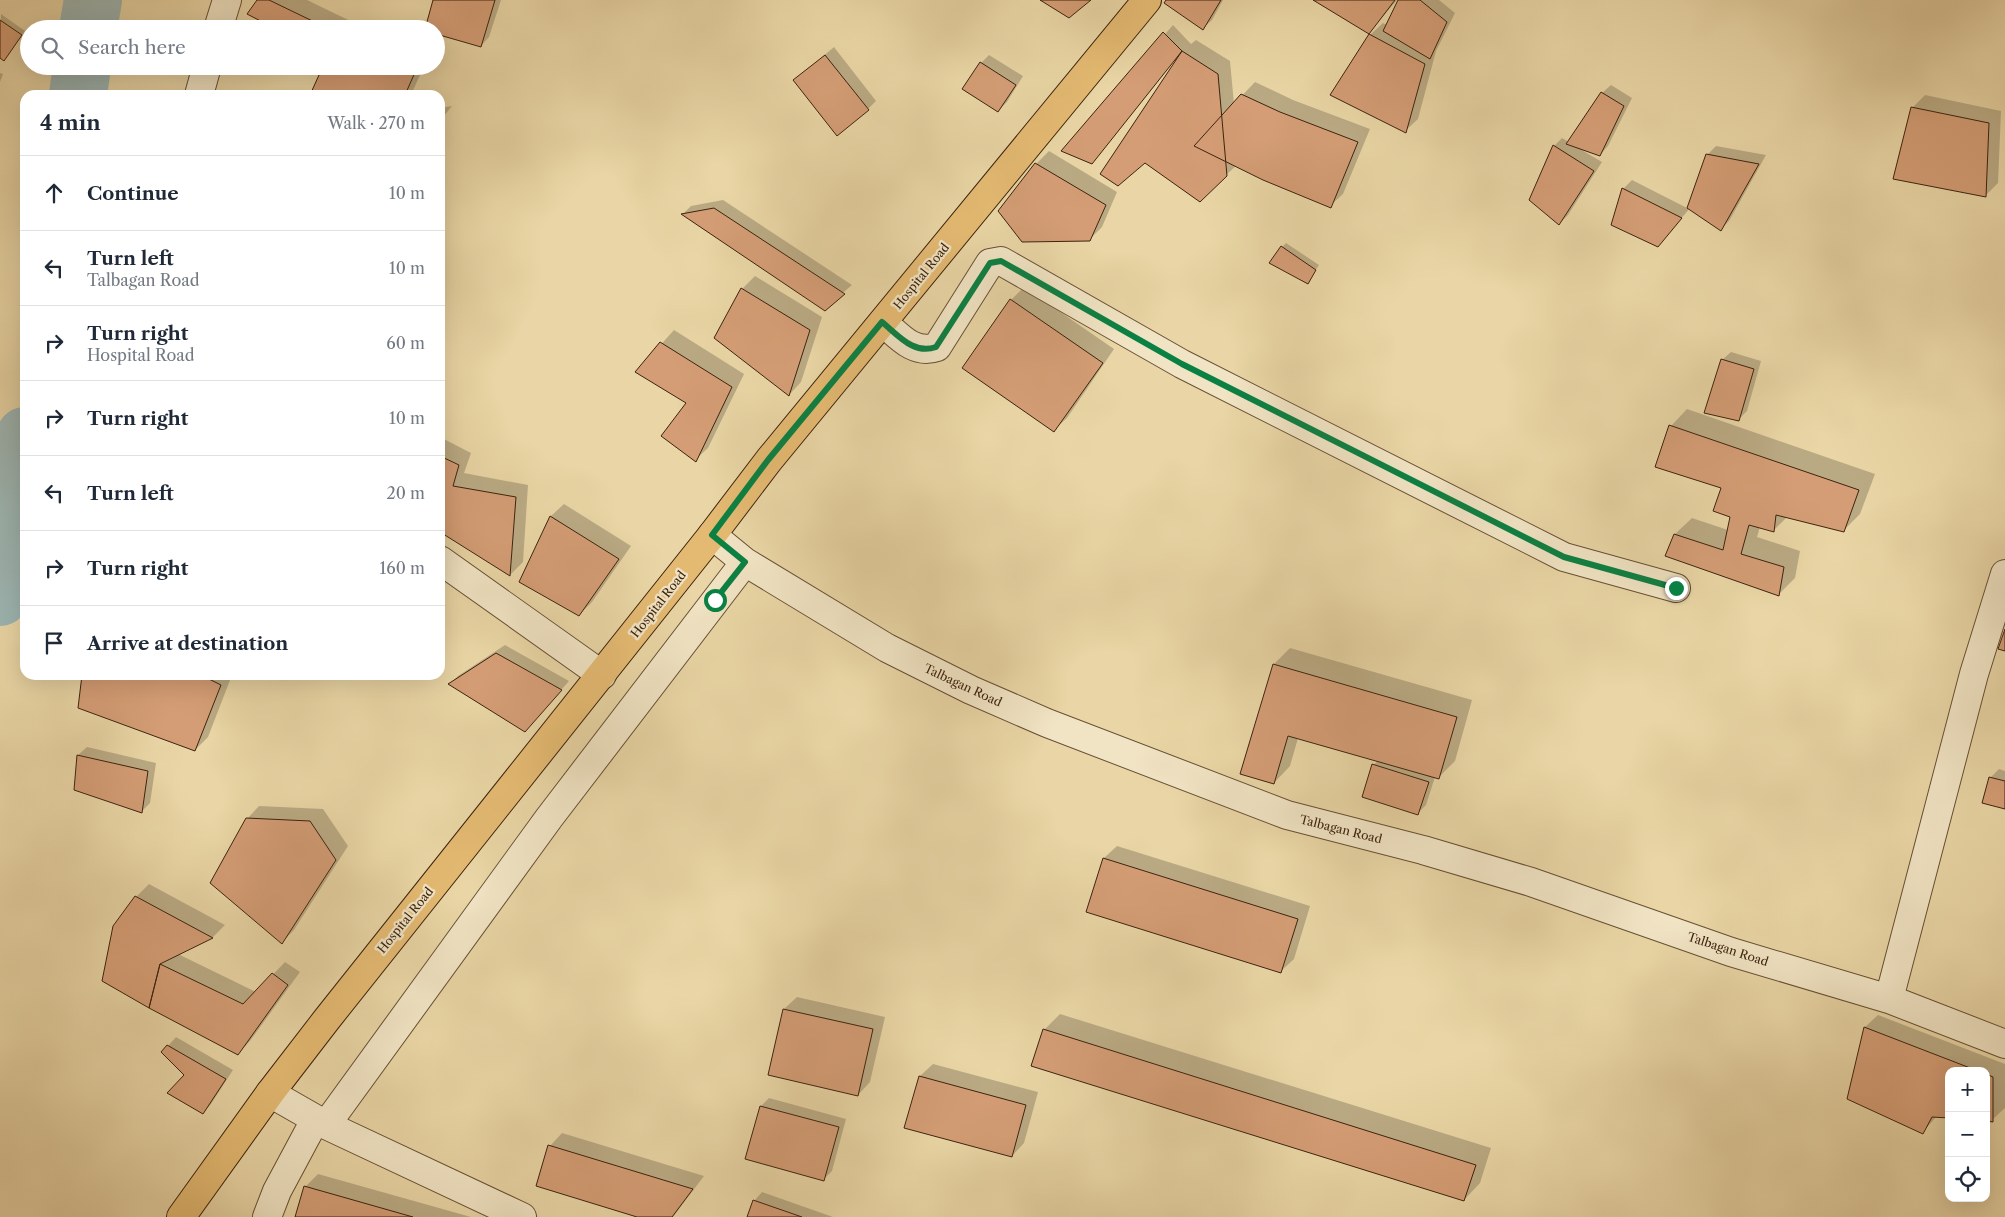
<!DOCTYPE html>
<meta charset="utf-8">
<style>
:root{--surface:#fff;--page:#f6f6f7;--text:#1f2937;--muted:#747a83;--line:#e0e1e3}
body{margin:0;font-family:"Libre Caslon Text",serif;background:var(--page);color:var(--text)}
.controls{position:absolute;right:15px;bottom:15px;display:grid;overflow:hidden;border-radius:10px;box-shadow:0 5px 20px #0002}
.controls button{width:45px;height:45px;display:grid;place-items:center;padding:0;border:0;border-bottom:1px solid var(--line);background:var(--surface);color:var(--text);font:25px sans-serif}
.stop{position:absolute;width:15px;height:15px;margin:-11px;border:4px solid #0b8043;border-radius:50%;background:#fff}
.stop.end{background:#0b8043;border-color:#fff;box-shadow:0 1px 5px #0008}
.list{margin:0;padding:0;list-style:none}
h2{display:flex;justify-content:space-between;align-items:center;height:65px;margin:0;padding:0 20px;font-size:21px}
h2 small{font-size:16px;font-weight:400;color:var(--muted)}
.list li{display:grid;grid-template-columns:32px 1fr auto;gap:15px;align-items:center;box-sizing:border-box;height:75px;padding:0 20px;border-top:1px solid var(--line)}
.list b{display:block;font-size:19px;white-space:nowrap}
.list p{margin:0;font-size:16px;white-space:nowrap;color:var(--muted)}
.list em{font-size:16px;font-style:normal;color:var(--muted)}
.icon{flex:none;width:28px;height:28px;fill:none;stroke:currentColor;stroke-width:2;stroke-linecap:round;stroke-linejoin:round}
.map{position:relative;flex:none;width:2005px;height:1217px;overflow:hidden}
.search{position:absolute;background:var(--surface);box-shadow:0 5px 20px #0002;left:20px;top:20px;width:425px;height:55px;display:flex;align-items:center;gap:12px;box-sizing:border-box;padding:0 18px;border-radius:28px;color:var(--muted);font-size:19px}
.panel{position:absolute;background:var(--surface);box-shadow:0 5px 20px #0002;left:20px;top:90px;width:425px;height:590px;border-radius:15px}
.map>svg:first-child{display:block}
.shadow{fill:#0003}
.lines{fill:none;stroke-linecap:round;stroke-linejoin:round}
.river{stroke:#9db6b3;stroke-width:58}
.building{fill:#d49d75;stroke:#3c230f}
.minor-casing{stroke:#675034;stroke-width:30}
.major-casing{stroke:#3c230f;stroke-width:30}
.minor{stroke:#f1e4c4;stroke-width:28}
.major{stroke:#e4ba72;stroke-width:28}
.route{stroke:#0b8043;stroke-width:6}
.labels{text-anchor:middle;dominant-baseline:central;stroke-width:4.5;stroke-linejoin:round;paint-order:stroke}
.street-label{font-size:12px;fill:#3c230f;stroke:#f1e4c4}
</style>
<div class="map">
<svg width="2005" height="1217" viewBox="0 0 2005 1217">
<rect width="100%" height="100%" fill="#e9d5a5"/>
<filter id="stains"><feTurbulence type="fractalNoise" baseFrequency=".004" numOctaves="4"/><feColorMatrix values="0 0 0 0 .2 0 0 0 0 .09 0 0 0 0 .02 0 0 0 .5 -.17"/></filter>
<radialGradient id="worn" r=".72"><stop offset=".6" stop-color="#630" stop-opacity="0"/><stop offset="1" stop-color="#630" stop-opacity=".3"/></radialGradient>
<path class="shadow" d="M258,0H307L367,29H278Z
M434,0H501L489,37L481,46Z
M1167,0H1223L1212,20L1203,28Z
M1316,0H1397L1369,33Z
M1400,0H1439L1455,13L1436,51L1418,119L1405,131L1370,35L1383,23L1387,25Z
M1,14L25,31L8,55L0,57Z
M1173,25L1191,44L1196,40L1230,61L1234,104L1255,82L1293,100L1370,129L1343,194L1330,206L1237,165L1226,175L1175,60L1092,163L1063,151Z
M834,47L876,101L868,109L795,80Z
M989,55L1023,76L1007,102L998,111L981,63Z
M324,66H424L411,95H312Z
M0,73L3,74L0,82Z
M1611,85L1632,98L1608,146L1600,155L1580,149L1602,162L1568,215L1559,224L1554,146L1562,138L1569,142L1602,93Z
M130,91L189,93V95H126Z
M1925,95L2001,111L1998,183L1986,195L1912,108Z
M452,106L440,121V108Z
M1716,146L1766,155L1729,221L1721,229L1690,208L1658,246L1623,189L1632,180L1689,209L1707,155Z
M1049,151L1117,192L1102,227L1089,240L1036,164Z
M723,200L852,285L824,309L683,214L691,206Z
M1286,243L1319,265L1307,283L1282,247Z
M755,276L822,317L801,382L789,395L715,338L742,289Z
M1024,287L1114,349L1067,418L1054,430L964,368L1011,300Z
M674,330L744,374L708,448L695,460L688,403L637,371Z
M1731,352L1761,361L1747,411L1739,419L1722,360Z
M1687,409L1875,474L1860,514L1843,531L1788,516L1773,531L1760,527L1757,537L1800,551L1795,578L1779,594L1675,534L1692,518L1728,530L1732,516L1723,487L1671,426Z
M440,437L471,453L464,473L528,485L523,562L510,575L440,531Z
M564,504L631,546L592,602L579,615L521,582L551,516Z
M505,645L569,681L533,722L450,684L458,676Z
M1290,648L1472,700L1455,761L1438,778L1435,777L1426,805L1417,814L1374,765L1378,760L1298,738L1290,766L1274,783V664Z
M83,675H232L208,737L195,750Z
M87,747L156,763L150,803L141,812L78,755Z
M1999,769L2005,771V808L1990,778Z
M259,806L323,809L348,846L294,930L282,942L247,819Z
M1117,846L1310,906L1294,959L1281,971L1088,911L1104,858Z
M149,884L225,925L213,937L178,954L256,992L285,962L300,972L250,1041L238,1054L104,980L136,897Z
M797,997L885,1017L870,1082L858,1095L784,1009Z
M1060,1014L1491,1148L1480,1183L1464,1200L1044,1030Z
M1878,1015L2005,1064V1108L1992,1120H1986V1071H1949L1937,1116L1922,1133L1848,1098L1865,1027Z
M176,1037L233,1070L211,1104L203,1113L185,1074L168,1046Z
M933,1064L1038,1092L1024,1143L1012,1156L906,1127L920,1076Z
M769,1098L846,1119L832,1171L824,1179L761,1106Z
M562,1133L704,1176L673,1217H642L550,1146Z
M318,1174L471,1217H296L305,1187Z
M762,1192L833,1217H748L754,1201Z"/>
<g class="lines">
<path class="river" d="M88,29L93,0
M78,95L82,66
M0,597L25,436"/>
</g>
<path class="building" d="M257,0H269L329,29H276L247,14Z
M433,0H495L481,47L436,34V29H425Z
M1040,0H1091L1069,18Z
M1166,0H1221L1203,30L1164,3Z
M1313,0H1395L1369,34Z
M1398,0H1420L1447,22L1430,59L1383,31Z
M0,20L22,35L4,61L0,58Z
M1163,32L1182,51L1092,164L1061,151Z
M1369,34L1425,64L1406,133L1330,95Z
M1182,51L1218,74L1227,176L1200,202L1145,163L1118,186L1100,174Z
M825,55L869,110L837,136L793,80Z
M980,62L1016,85L998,112L962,89Z
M323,66H407L416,70L405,95H310Z
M1601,92L1624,106L1600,156L1566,144Z
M1241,94L1280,112L1358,142L1331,208L1263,180L1194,146Z
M1911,107L1989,123L1986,197L1893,179Z
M1553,145L1594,171L1559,225L1529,200Z
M1706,154L1759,164L1721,231L1687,208Z
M1035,163L1106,205L1090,241L1022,242L998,211Z
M1622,188L1682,218L1658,247L1611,225Z
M714,208L845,294L825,311L681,214Z
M1281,246L1316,270L1308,284L1269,263Z
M741,288L810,330L789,396L714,338Z
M1010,299L1103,363L1054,432L962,368Z
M660,342L732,387L696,462L661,436L686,403L635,372Z
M1721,359L1754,369L1739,421L1704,413Z
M1669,425L1859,490L1844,532L1776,515L1774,532L1749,525L1741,554L1784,567L1779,596L1665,556L1674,534L1723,550L1730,517L1713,511L1721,488L1655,467Z
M440,456L459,465L453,486L516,497L510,576L440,532Z
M550,516L619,559L579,616L519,582Z
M2005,629V651L1998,649Z
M496,653L562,690L525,732L448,684Z
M1273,664L1457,717L1439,779L1288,736L1274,784L1240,774Z
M82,675H171L181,677L182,675H201L221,685L195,751L78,708Z
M77,755L148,771L142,813L74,790Z
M1372,764L1429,782L1418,815L1362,797Z
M1989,777L2005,781V809L1982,803Z
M246,818L310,821L336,860L282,944L210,883Z
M1103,858L1298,919L1281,973L1086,912Z
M135,896L213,938L160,964L149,1008L102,981L113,926Z
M160,964L243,1004L272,973L288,985L238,1055L149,1008Z
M783,1009L873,1029L858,1096L768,1075Z
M1864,1027L1978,1071H1949V1118L1932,1117L1923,1134L1847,1099Z
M1043,1029L1476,1165L1464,1201L1031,1066Z
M167,1045L226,1079L203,1114L167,1093L184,1075L161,1052Z
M1986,1074L1993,1077V1122L1986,1121Z
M919,1076L1026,1105L1012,1157L904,1128Z
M760,1106L839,1127L824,1181L745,1159Z
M548,1145L693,1189L672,1217H637L536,1186Z
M304,1186L413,1217H295Z
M753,1200L802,1217H747Z"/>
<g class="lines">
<g class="minor-casing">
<path id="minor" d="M218,29L227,0
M199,95L207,66
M883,322C899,336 914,355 937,347L990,263L1001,261L1182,364L1564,557L1676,588
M712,535L745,562L887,648L971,690L1047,723L1287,815L1423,850L1531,882L1731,952L1889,999L2005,1044
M440,560L602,675
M1889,999L1974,674L2005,574
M270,1093L326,1125L522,1217
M326,1125L549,818L745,562
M267,1217L277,1191L315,1120"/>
</g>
<g class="major-casing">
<path id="major" d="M181,1217L270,1093L327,1019L712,535L769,460L1147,0"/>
</g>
<use href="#minor" class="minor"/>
<use href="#major" class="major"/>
</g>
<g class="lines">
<path class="route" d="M715,600L745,562L712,535L768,460L882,322C899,336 914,355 936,347L990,263L1001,261L1182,364L1564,557L1676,588"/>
</g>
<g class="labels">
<g class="street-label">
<text transform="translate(921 276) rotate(-51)">Hospital Road</text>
<text transform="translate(658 604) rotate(-52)">Hospital Road</text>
<text transform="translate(963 685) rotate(25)">Talbagan Road</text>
<text transform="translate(1341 829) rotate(14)">Talbagan Road</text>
<text transform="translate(405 920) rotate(-51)">Hospital Road</text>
<text transform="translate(1728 949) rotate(18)">Talbagan Road</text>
</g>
</g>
<rect width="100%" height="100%" filter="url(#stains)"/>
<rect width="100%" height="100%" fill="url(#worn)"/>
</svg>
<div class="controls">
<button>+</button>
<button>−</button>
<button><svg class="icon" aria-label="locate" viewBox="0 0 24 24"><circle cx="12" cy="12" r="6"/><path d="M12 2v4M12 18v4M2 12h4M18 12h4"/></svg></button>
</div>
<div class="stop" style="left:715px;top:600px"></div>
<div class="stop end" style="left:1676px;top:588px"></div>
<div class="search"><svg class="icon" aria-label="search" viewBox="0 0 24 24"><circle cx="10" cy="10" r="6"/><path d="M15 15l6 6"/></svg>Search here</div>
<section class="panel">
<h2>4 min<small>Walk · 270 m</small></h2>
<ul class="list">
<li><svg class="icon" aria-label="ahead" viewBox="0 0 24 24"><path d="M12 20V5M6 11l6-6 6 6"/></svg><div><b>Continue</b></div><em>10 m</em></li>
<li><svg class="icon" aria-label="left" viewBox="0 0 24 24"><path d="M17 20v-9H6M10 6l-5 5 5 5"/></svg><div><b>Turn left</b><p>Talbagan Road</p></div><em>10 m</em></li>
<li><svg class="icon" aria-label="right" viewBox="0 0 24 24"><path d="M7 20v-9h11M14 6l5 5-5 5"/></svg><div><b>Turn right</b><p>Hospital Road</p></div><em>60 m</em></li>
<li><svg class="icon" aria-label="right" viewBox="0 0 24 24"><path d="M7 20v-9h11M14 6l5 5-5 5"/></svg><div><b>Turn right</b></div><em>10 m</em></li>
<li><svg class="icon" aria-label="left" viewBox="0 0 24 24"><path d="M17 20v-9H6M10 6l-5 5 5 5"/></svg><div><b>Turn left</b></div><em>20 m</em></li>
<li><svg class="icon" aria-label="right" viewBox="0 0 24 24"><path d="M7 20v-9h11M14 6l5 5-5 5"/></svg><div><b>Turn right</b></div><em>160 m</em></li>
<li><svg class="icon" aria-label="arrive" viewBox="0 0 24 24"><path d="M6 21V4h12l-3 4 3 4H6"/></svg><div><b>Arrive at destination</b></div></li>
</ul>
</section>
</div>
